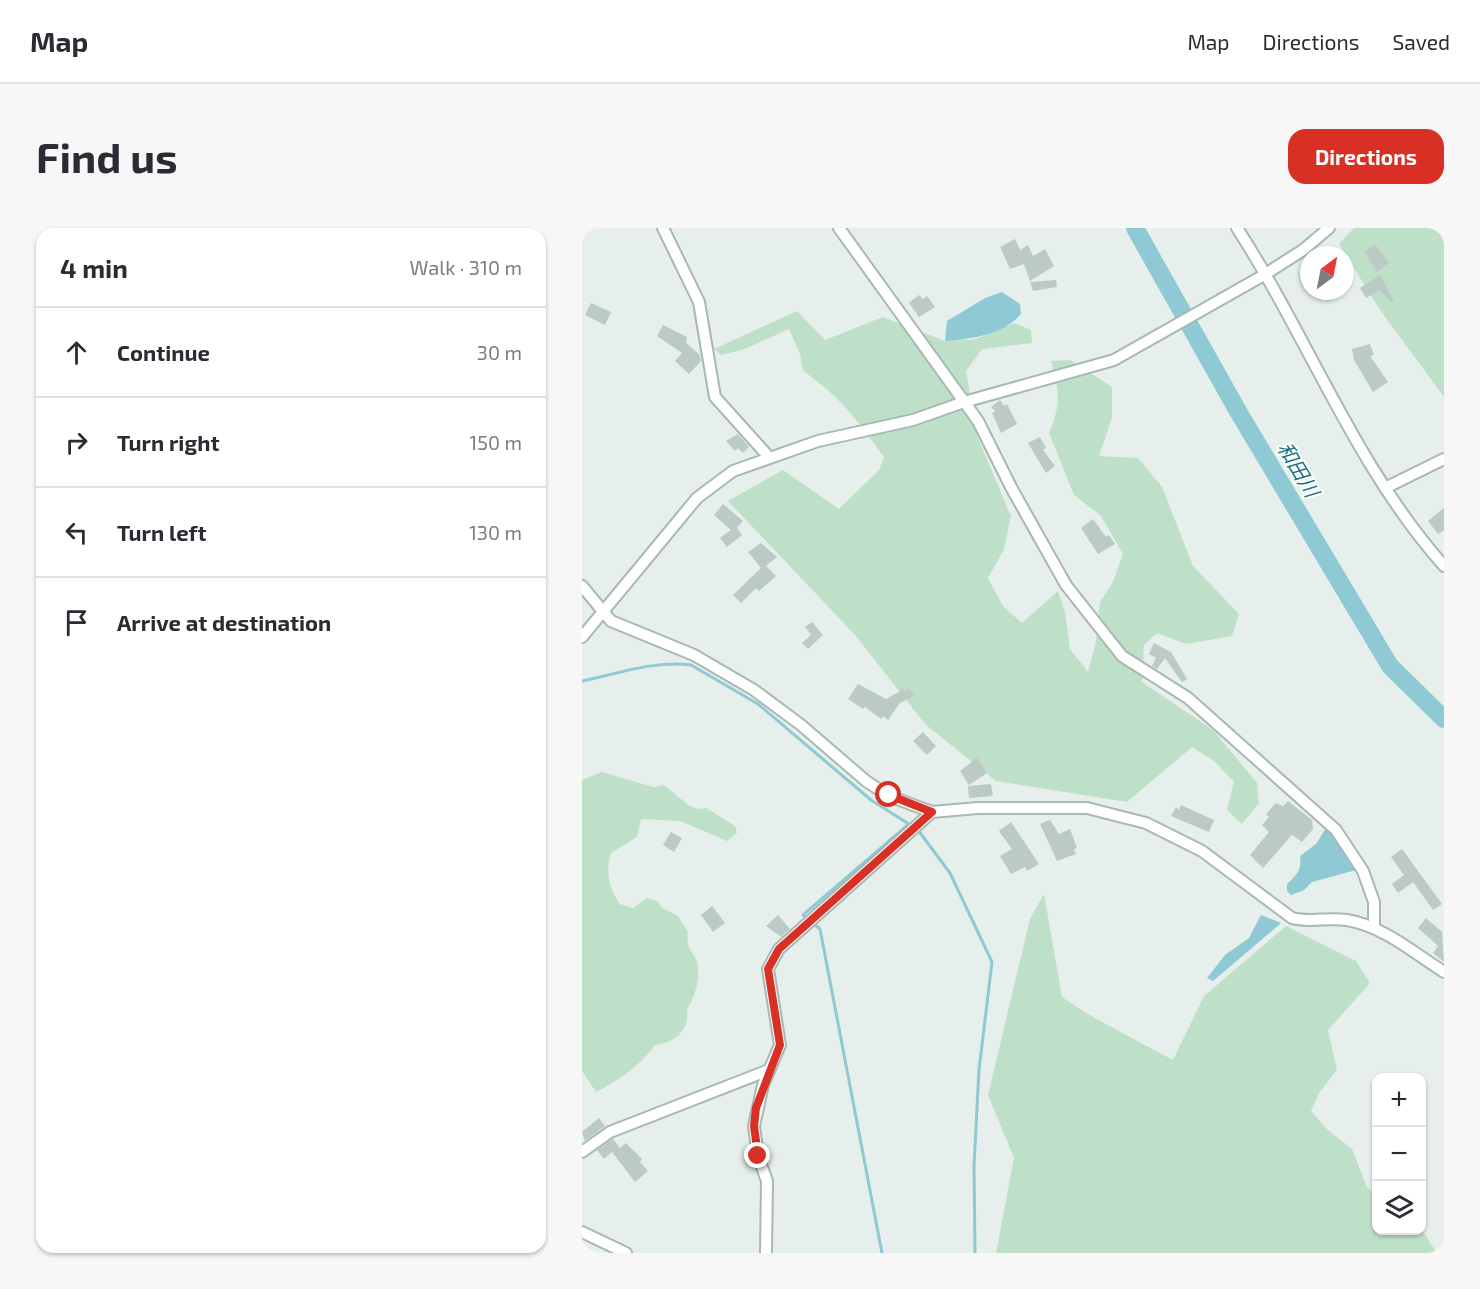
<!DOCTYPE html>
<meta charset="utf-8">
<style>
:root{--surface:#fff;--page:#f7f7f7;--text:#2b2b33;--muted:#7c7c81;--line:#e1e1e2;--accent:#d93025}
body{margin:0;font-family:"Exo 2","Noto Sans JP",sans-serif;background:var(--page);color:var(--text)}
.controls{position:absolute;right:18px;bottom:18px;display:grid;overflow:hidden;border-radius:12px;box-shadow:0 2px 4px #0004}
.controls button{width:54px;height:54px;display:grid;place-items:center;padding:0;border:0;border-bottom:2px solid var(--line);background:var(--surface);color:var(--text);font:30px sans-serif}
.compass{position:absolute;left:718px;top:18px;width:54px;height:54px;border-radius:50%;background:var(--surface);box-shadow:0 2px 4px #0004;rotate:32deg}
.stop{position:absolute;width:18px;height:18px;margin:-14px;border:4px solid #d93025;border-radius:50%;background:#fff}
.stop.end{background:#d93025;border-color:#fff;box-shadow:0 2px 6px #0008}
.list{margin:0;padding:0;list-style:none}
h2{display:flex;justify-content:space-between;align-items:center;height:78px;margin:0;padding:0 24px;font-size:26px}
h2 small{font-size:20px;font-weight:400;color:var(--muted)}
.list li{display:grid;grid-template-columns:39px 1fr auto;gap:18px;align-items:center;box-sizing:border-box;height:90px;padding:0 24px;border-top:2px solid var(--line)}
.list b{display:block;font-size:22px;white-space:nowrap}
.list em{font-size:20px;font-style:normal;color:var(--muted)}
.icon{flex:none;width:33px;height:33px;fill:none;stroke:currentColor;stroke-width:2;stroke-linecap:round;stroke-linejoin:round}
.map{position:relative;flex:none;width:862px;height:1025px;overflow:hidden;border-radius:18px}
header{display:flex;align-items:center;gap:36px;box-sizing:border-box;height:84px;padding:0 30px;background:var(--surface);border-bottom:2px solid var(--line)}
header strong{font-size:28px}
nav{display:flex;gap:33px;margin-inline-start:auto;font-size:21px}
.intro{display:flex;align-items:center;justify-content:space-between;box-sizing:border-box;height:144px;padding:0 36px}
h1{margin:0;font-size:42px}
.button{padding:15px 27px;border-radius:18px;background:var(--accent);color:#fff;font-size:21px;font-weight:700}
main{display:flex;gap:36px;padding:0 36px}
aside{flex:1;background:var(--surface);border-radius:18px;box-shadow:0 2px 4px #0004}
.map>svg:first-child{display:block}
.green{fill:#bfe0c8}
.water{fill:#8ec9d4}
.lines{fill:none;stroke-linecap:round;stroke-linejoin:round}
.stream{stroke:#8ec9d4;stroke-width:3}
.river{stroke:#8ec9d4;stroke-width:18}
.building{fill:#bbcac4}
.minor-casing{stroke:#a8b8b2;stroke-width:14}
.minor{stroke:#fff;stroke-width:10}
.route{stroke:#d93025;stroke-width:8}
.labels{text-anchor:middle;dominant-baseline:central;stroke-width:4.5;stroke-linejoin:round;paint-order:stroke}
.water-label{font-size:20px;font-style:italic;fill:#1c6f80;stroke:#f7fbf9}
</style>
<header>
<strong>Map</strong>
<nav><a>Map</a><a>Directions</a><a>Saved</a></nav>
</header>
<div class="intro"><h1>Find us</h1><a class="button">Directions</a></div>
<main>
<aside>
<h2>4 min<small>Walk · 310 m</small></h2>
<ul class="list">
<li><svg class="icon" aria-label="ahead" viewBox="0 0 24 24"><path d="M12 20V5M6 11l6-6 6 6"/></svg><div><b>Continue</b></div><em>30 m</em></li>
<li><svg class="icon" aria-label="right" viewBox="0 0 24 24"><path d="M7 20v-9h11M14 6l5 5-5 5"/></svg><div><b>Turn right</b></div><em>150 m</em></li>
<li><svg class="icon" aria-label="left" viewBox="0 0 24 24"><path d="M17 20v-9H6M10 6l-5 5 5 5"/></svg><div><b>Turn left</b></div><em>130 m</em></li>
<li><svg class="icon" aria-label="arrive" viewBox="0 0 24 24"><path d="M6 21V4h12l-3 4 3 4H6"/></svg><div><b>Arrive at destination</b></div></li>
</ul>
</aside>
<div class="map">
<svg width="862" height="1025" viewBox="0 0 862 1025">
<rect width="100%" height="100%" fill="#e6efeb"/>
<path class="green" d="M772,0H862V169L798,82L757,16Z
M215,83L243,112L301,89L363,113L394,111L432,95L449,102L450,115L400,121L384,143L395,208L429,288L422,321L406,350L421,378L440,395L476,363L483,384L488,421L506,444L514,414L518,374L531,354L541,326L519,288L492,267L467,205C480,174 477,165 469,133L488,132L530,159V190L517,228L556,230L580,259L611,338L657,386L650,408L604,416L575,405L562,417L560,454L631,502L675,555L677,575L660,596L645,582L652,554L632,533L610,519L545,574L414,553L344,497L273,407L146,273L201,242L257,281L297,242L302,229C276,193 259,169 221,143L218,126L207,101L163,121L139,127L132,121Z
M20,544L71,559L82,557L106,577L115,581L124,580L153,598L155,605L145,613L98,593L59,591L55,609L29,625C23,644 27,660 38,676L51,680L65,670L75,673L80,680L96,688L106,704C103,725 115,724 116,739C118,753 112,770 105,781C108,802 93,815 73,817C59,837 36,853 14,864L0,843V552Z
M462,666L480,769C515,794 554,811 591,832L622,768L704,698L774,733L788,755L746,802L755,842L737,865L729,883L745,901L770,921L785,959L794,967V1002H840L855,1025H414L432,930L406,867L448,691Z"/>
<path class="water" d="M420,64L438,76L439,86C421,107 389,111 363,113L365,93L403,70Z
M744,600L759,617L774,642L730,654L722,662L709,667L705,663V656C715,647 720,642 718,628L734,616Z
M679,687L699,695L631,753L625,750L643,727L667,710Z"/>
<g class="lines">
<path class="stream" d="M0,453C34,446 74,432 109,437L176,476L289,572L330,598
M336,602L368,645L410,734L397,842L392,938L393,1025
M300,1025L238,701L221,687L327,596"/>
<path class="river" d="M553,0L657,185L808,438L862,491"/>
</g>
<path class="building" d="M433,11L438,22L446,17L451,28L463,21L472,38L448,53L442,36L428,41L418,19Z
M793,16L807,35L795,44L783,24Z
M798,47L812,72L809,74L798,62L784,70L778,60Z
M474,52L475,59L451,63L448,54Z
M337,67L341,71L345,68L353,79L337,89L327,75Z
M9,75L29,84L23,97L3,87Z
M81,97L105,109L104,115L118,127L119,133L107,146L93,133L100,125L75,108Z
M788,116L792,127L788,128L806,154L791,164L772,132L770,121Z
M418,172L422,178L425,176L435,196L419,205L410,185L413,183L409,179Z
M156,206L167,219L161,225L156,220L153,223L144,213Z
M458,209L464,220L461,222L473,238L464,245L446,215Z
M141,276L161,293L155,300L160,307L145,319L138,310L149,302L132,287Z
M862,280V302L856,306L846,293Z
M511,291L524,309L527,307L533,316L516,326L499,300Z
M179,315L195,329L184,338L194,348L177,363L174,360L159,375L151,367L179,340L166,324Z
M230,394L241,407L226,421L220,415L229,407L223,399Z
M572,415L589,424L605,451L600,454L583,430L575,441L570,438L574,430L567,426Z
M276,456L304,471L322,461L323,463L327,460L332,468L318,475L306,492L301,488L299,491L283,479L281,481L266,471Z
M341,504L354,518L345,527L331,513Z
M395,530L405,545L387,557L378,543Z
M409,556L411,568L387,570L386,558Z
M706,573L730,592L731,601L720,614L710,607L681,640L668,627L687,604L680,597L687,589L684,586L694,575L701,578Z
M599,577L632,592L627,604L589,588L594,579L597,582Z
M468,592L477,606L488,601L495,620L492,621L494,626L475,633L458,596Z
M429,594L457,636L445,643L443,639L429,646L418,628L430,621L417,603Z
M89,604L100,610L92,624L81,617Z
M820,621L860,676L851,682L831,654L816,665L810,656L822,647L809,629Z
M130,678L143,695L131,704L119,687Z
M196,687L208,701L199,709L184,698Z
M844,690L860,704L862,734L851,725L856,718L836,700Z
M17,890L23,898L3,913L0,904Z
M31,911L38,920L44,915L60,931L58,934L66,943L53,954L30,924L22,931L15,922Z"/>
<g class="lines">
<g class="minor-casing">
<path id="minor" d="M81,0L117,74L133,169L187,229
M257,0L396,193L430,261L484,357L540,428L606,470L754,602L781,643L792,674V699
M655,0C727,111 773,238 862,338
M803,260L862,231
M0,358L29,393L112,427L172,462L219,497L284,553L307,568L350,584L396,580H505L564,595L620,623L710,690C728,695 746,689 765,692C801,698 832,725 862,744
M0,409L115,270L151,243L236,213L331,192L382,174L532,132L682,47L721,22L747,0
M0,924L28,904L187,842
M0,1004L44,1025
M184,1025L185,953L176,928L172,898L181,857L198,817L186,741L197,721L350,584"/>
</g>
<use href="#minor" class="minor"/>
</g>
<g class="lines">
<path class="route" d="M176,928L172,898L174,880L198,817L186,741L197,721L350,584L307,567"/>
</g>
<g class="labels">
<g class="water-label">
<text transform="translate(717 241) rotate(59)">和田川</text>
</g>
</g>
</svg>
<div class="controls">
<button>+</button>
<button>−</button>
<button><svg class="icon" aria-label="layers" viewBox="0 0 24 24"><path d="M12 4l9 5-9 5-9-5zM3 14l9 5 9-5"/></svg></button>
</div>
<svg class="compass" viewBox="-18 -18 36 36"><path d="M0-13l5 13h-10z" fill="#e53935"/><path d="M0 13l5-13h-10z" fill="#7c7c81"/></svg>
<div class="stop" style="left:307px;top:567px"></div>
<div class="stop end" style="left:176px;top:928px"></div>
</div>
</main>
